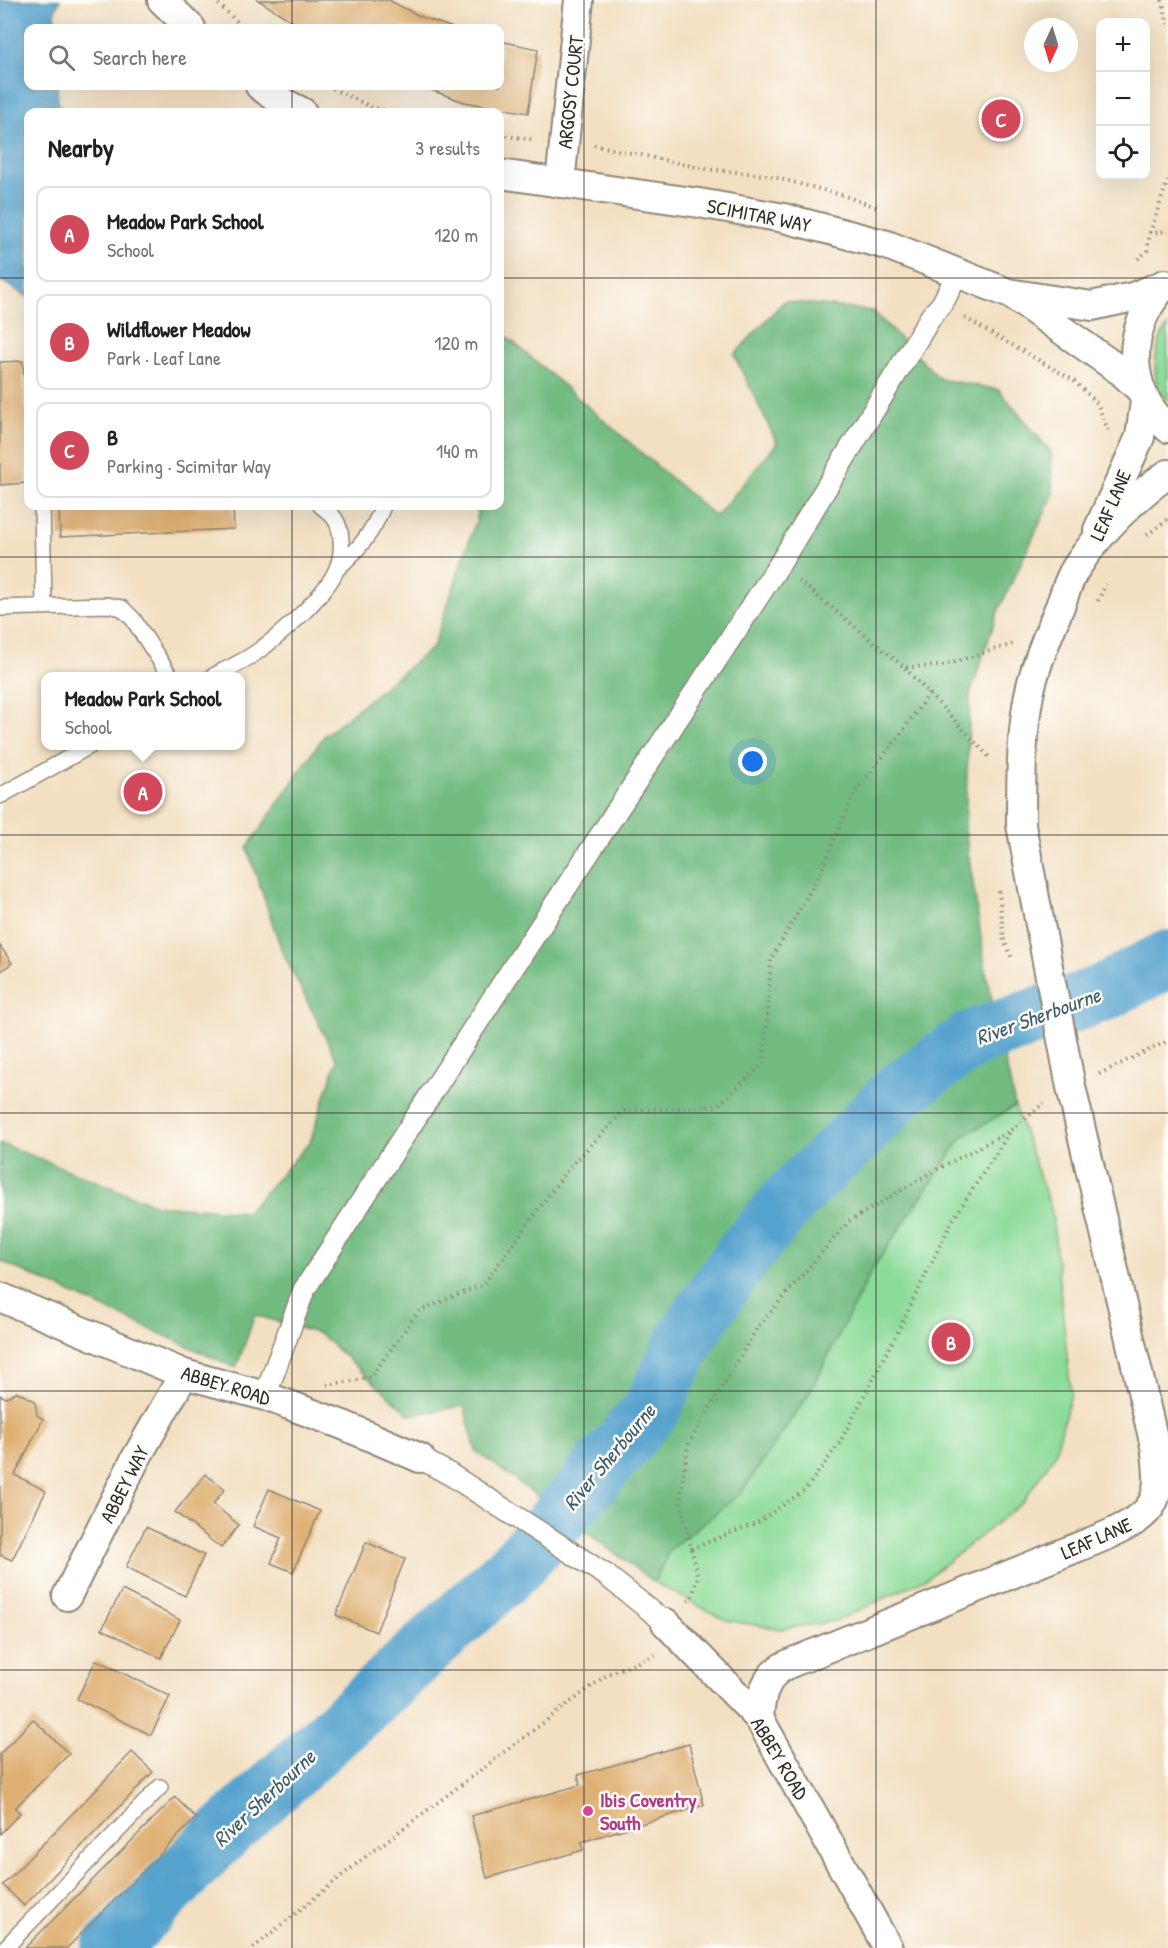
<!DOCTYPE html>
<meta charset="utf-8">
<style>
:root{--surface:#fff;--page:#f2f2f2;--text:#202124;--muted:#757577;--line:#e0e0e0;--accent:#d1495b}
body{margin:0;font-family:"Patrick Hand",sans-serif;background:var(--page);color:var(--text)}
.controls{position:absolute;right:18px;top:18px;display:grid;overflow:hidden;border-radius:12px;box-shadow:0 6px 24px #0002}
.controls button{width:54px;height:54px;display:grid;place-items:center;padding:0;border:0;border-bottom:2px solid var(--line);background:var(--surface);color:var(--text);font:30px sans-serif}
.compass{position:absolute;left:1024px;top:18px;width:54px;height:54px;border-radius:50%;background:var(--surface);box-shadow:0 6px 24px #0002;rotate:184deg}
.you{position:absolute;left:753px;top:762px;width:21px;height:21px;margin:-15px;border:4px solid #fff;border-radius:50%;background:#1a73e8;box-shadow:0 0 0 9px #1a73e833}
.badge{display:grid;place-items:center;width:39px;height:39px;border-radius:50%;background:var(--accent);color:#fff;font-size:20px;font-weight:700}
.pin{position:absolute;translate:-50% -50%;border:3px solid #fff;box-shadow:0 2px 6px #0006}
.popup{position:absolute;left:41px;top:672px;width:204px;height:78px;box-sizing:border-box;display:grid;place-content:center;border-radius:12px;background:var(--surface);filter:drop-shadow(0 2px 4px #0005);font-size:20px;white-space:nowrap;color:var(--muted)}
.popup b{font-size:22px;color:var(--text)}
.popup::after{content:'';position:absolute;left:50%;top:100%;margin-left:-12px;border:12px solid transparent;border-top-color:var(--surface)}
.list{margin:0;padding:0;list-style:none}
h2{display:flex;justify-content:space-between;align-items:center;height:78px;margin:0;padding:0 24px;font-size:26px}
h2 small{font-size:20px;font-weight:400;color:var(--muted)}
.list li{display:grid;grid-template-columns:39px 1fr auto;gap:18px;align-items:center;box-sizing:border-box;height:96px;margin:0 12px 12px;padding:0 12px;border:2px solid var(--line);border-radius:12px}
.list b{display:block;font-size:22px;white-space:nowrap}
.list p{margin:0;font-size:20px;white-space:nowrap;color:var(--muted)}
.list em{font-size:20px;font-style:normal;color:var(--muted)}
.icon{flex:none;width:33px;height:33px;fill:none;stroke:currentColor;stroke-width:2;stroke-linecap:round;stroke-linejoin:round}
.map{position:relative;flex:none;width:1168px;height:1948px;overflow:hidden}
.search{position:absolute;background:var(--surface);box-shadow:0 6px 24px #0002;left:24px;top:24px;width:480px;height:66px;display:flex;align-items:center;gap:15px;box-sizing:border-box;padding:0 21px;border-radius:12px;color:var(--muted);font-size:22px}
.panel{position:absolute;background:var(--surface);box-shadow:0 6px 24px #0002;left:24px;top:108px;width:480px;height:402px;border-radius:12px}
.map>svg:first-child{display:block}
.green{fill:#8cdb99;stroke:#5c8362;stroke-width:1.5}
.forest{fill:#71bb81;stroke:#4e7356;stroke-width:1.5}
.water{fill:#55a2ce;stroke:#40667c;stroke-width:1.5}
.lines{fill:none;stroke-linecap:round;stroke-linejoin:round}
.river{stroke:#55a2ce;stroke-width:58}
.building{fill:#dfb073}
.service-casing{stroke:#8f8677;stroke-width:18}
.pedestrian-casing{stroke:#8f8677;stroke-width:24}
.minor-casing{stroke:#8f8677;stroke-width:32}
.path{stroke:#8f8677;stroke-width:4;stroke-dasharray:1.5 4.5;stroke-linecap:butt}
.service{stroke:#fff;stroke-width:15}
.pedestrian{stroke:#fff;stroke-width:21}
.minor{stroke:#fff;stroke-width:28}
.grid{fill:none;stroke:#2b2b2b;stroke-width:1.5;stroke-opacity:0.55}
.hotel-dot{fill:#d1479c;stroke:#fdfcf7;stroke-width:2}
.labels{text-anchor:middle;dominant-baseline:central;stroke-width:5;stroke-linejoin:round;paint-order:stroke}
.street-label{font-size:20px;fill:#2b2b2b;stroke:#fdfcf7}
.hotel-label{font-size:20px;font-weight:bold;fill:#b23c85;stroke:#fdfcf7;text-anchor:start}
.water-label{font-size:21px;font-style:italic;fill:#3c5b6c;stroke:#fdfcf7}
</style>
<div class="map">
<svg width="1168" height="1948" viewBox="0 0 1168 1948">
<rect width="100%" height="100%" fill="#fdfcf7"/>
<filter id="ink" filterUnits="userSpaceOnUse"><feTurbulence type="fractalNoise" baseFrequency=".0167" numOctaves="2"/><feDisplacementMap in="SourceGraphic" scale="12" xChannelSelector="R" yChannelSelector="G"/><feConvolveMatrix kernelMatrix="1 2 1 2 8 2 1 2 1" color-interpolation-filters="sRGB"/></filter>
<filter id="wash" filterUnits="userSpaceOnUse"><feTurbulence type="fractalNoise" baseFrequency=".008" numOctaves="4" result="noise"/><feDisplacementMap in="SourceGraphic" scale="24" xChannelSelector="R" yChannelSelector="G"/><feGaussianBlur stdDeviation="1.35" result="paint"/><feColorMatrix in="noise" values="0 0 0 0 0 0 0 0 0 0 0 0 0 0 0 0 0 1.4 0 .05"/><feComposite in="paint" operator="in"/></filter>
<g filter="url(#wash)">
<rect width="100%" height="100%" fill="#f3e0c3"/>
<path class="green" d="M1168,326V401C1165,398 1161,394 1159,390C1152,372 1155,341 1168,326Z
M1015,1106L1052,1212L1071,1394L1055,1454L1023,1502L927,1578L836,1621L780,1629L725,1620L654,1582L670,1549L741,1493L808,1395L873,1268L962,1137Z"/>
<path class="forest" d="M784,301L873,311L940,379L999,390L1051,452L1053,495L997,614L970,695L965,830L987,977L1015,1106L962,1137L873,1268L808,1395L741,1493L670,1549L654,1582L476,1451L464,1406L410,1415L320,1334L255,1315L236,1368L0,1261V1143L156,1205L247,1212L310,1142L337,1060L282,951L247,848L324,736L433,647L478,515L477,506H500V331L716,517L777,443L734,355Z"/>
<path class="water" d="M0,0H60L55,10V28H28V86H57L58,101L62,112H28V297L0,280Z"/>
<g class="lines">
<path class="river" d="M111,1948L214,1842L511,1571L573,1502L652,1409L687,1336L743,1255L792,1197L864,1128L899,1091L972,1039L1103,993L1168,959"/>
</g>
<g id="blocks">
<path class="building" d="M258,0H389L419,16L453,28H303Z
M500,41L538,49L528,113L464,102L420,86H500Z
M23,361L25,408L28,409V483L0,485V362Z
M59,506H233L234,529L60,537Z
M0,946L12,963L0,972Z
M17,1392L35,1401L37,1415L43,1419L15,1475L46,1491L12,1560L0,1555V1395L6,1398Z
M205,1474L225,1489L213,1504L239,1525L221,1548L175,1512Z
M269,1489L320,1511L293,1572L271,1563L281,1538L253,1526Z
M146,1527L204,1555L185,1596L126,1567Z
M366,1542L405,1559L376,1632L336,1615Z
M122,1590L180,1620L161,1658L102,1629Z
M96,1660L170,1696L151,1735L77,1699Z
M33,1719L69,1754L15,1808L20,1813L0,1834V1754Z
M689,1744L704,1805L581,1842L583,1850L487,1878L471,1816L580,1785L578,1775Z
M132,1752L153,1772L24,1906L3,1885Z
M175,1797L196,1818L67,1948H25Z"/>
</g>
</g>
<g filter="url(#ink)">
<use href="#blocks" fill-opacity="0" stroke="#8f8677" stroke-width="1.5"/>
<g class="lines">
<g class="service-casing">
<path id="service" d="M42,506L44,606
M338,568C359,549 373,532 383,506
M0,608L107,605L122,608L133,619L170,676
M213,676C229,668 247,660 261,649C283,633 328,593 337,568C343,555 343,531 335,519C332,514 325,509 321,506
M0,796L90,746
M5,1948L160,1787"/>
</g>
<g class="pedestrian-casing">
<path id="pedestrian" d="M265,1396L304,1290L499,989L779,565L932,315L942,304L958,273
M420,1458L451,1475L606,1575L666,1623"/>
</g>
<g class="minor-casing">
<path id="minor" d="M162,0L191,28
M260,86L282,102L302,112
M500,174L699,203L784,218L887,245L1008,293L1092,306L1133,297L1165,284
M560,183L579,0
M1165,285C1125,326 1124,389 1168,428
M1015,297L1122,372L1140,389
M1098,530L1140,437L1145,401
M0,1297L184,1374L265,1396L343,1425L420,1458
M67,1596L135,1460L184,1374
M666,1623L759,1718L888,1948
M759,1718C760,1702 764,1681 778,1670C787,1663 802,1659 813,1654L1108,1535C1157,1513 1163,1499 1155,1446L1071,1087L1021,825C1021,785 1021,746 1027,706C1032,672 1047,638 1060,606C1065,594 1068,580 1076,568C1097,535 1135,496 1168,474"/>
</g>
<path class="path" d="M214,0L244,28
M1162,0L1168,24
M327,86L372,107L393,112
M500,135L535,140
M594,145L706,169L766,175L842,195L876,207
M1150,233L1168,180
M1138,259L1147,251L1150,233L1168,231
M965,318L1073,380L1097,403L1108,430
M1147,535L1168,519
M799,581L904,667L941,666L1013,644
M1098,601L1106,584
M905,668L990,758
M999,891L1004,941L1013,960
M1099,1074L1168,1041
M327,1385L370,1378L419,1311L484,1284L567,1170L624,1111L717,1106L764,1063L771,959L819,876L854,793L900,735L930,692
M691,1549L758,1522L805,1490L839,1444L896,1335L952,1221L1010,1132
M688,1601L692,1597L698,1576L680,1501L688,1445L757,1328L848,1222L930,1173L1010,1131L1044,1103
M253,1948L360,1861L608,1674L656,1655"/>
<use href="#service" class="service"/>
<use href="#pedestrian" class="pedestrian"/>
<use href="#minor" class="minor"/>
</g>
</g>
<path class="grid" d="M292,0V28M584,0V1948M876,0V1948M292,86V112M0,278H28M500,278H1168M292,506V1948M0,557H1168M0,835H1168M0,1113H1168M0,1391H1168M0,1670H1168"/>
<circle class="hotel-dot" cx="588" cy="1811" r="6"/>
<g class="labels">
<g class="street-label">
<text transform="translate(570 92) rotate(-84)">ARGOSY COURT</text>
<text transform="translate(759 215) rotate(11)">SCIMITAR WAY</text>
<text transform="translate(1110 505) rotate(-67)">LEAF LANE</text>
<text transform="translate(226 1385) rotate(17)">ABBEY ROAD</text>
<text transform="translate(124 1484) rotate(-63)">ABBEY WAY</text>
<text transform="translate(1096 1538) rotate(-24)">LEAF LANE</text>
<text transform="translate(780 1758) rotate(59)">ABBEY ROAD</text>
</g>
<g class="hotel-label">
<text x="600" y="1799">Ibis Coventry<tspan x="600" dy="23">South</tspan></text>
</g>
<g class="water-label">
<text transform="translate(1038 1016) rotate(-20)">River Sherbourne</text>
<text transform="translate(609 1457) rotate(-50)">River Sherbourne</text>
<text transform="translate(264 1798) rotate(-43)">River Sherbourne</text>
</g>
</g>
</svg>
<div class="controls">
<button>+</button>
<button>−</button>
<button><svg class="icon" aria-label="locate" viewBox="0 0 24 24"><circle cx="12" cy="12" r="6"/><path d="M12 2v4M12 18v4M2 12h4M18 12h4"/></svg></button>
</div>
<svg class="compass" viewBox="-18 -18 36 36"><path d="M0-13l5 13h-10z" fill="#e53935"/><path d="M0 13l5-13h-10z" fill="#757577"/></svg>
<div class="you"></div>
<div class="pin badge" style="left:143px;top:792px">A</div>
<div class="popup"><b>Meadow Park School</b>School</div>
<div class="pin badge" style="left:951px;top:1342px">B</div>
<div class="pin badge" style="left:1001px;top:119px">C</div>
<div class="search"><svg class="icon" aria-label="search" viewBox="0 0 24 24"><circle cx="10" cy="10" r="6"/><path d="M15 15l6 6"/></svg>Search here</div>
<section class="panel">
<h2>Nearby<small>3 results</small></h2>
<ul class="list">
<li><span class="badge">A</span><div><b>Meadow Park School</b><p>School</p></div><em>120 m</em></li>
<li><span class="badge">B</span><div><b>Wildflower Meadow</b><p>Park · Leaf Lane</p></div><em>120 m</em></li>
<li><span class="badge">C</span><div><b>B</b><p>Parking · Scimitar Way</p></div><em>140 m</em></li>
</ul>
</section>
</div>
